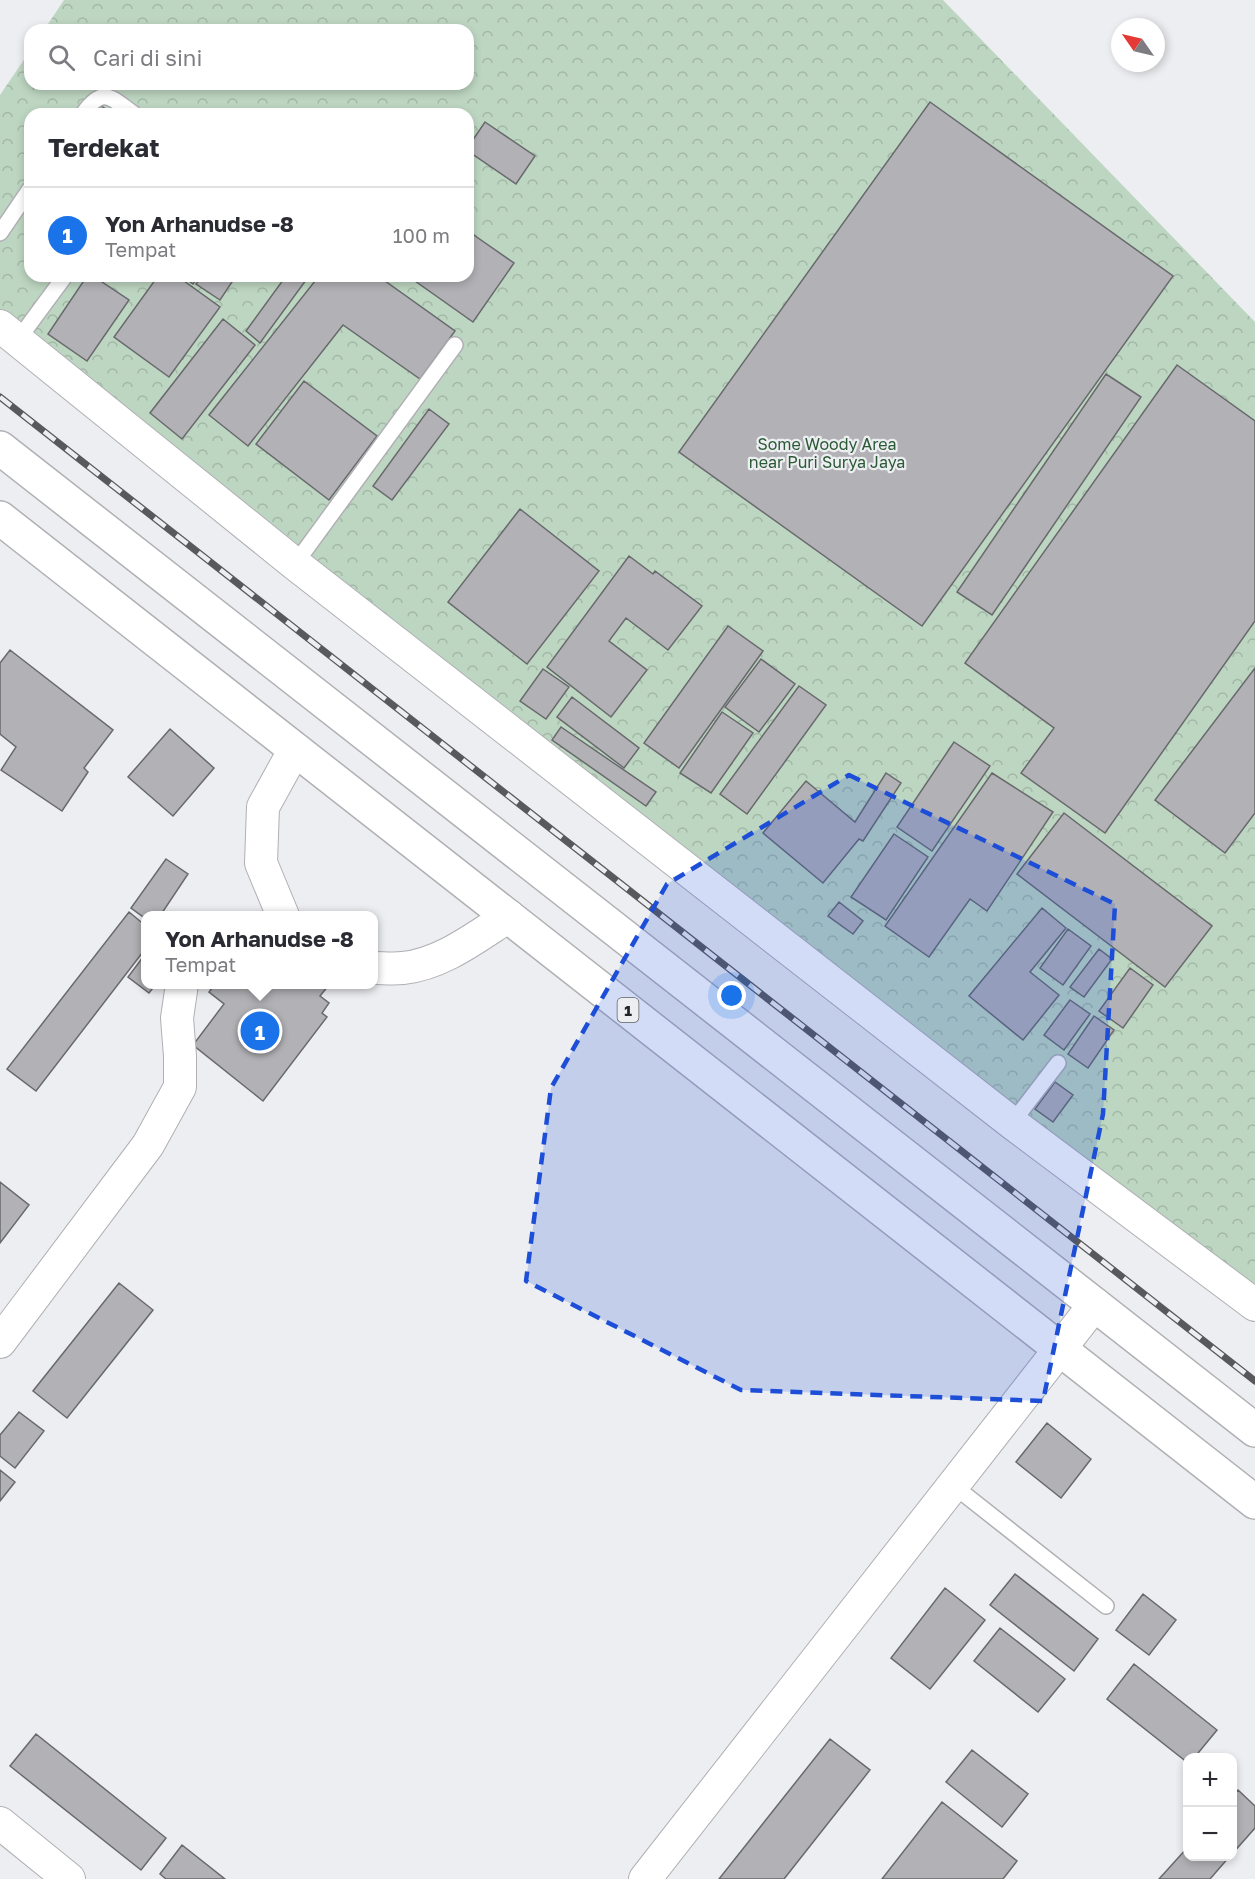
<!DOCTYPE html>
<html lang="id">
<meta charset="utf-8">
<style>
:root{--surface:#fff;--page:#f7f7f7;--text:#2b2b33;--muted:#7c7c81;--line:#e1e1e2;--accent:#1a73e8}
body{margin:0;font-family:"Golos Text",sans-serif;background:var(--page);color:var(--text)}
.controls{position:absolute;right:18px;bottom:18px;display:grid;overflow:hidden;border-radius:12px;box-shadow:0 3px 9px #0003}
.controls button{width:54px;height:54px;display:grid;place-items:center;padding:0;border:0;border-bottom:2px solid var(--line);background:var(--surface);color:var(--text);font:30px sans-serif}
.compass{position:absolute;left:1111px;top:18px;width:54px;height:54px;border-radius:50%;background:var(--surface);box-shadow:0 3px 9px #0003;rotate:304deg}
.you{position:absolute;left:732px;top:996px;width:21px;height:21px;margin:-15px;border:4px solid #fff;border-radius:50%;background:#1a73e8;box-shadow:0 0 0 9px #1a73e833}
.badge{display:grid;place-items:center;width:39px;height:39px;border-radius:50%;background:var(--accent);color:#fff;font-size:20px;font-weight:700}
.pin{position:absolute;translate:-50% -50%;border:3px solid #fff;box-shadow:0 2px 6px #0006}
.popup{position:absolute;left:141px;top:911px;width:237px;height:78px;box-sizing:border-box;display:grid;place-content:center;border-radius:12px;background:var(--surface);filter:drop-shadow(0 2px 4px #0005);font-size:20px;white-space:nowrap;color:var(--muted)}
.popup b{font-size:22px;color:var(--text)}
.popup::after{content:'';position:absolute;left:50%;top:100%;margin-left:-12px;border:12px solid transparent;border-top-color:var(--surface)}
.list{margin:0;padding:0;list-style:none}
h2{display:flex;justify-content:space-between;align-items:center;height:78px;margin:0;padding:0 24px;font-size:26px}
h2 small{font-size:20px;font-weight:400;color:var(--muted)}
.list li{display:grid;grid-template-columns:39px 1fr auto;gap:18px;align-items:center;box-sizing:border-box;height:96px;padding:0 24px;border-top:2px solid var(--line)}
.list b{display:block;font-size:22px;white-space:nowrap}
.list p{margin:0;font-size:20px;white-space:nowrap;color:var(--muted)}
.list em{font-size:20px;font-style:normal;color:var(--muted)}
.icon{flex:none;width:33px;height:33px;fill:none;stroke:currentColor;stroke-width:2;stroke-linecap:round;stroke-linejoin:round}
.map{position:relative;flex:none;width:1255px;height:1879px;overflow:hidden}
.search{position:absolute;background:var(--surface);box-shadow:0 3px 9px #0003;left:24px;top:24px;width:450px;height:66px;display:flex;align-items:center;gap:15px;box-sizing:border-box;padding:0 21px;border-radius:18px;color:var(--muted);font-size:22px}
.panel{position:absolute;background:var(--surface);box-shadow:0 3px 9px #0003;left:24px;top:108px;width:450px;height:174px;border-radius:18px}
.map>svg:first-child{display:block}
.forest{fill:url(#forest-crowns);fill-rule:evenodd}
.building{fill:#b2b2b6;stroke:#68696c;stroke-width:1.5}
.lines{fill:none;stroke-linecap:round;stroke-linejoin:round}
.lane-casing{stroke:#b0b0b4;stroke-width:18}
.street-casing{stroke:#b0b0b4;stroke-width:34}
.highway-casing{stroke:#b0b0b4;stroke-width:36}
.lane{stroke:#fff;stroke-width:15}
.street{stroke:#fff;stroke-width:32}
.highway{stroke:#fff;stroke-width:33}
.rail-casing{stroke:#59595b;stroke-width:7}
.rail{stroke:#edeef1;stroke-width:4.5;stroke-dasharray:14;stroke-linecap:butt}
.marked{fill:#1d4ed8;fill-opacity:0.2;stroke:#1d4ed8;stroke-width:4.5;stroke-dasharray:12 8;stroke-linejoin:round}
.labels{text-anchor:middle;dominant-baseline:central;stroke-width:4.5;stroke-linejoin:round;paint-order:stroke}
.shield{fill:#edeef1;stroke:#606163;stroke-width:1.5}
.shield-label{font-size:15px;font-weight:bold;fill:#242426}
.park-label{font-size:16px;fill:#2a5935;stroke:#edeef1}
</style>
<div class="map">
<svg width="1255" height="1879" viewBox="0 0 1255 1879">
<defs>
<pattern id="forest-crowns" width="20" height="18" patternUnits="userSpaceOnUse" patternTransform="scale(1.5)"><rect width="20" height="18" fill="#bdd6c1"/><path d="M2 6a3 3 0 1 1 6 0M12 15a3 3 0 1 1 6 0" fill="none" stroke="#a2b8a6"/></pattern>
</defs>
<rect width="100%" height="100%" fill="#edeef1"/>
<path class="forest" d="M64,0H943L1255,322V1295L0,314V95L30,51V84H468V30H44ZM30,114H468V276H30Z"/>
<path class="building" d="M930,102L1173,276L922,626L679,452Z
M97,103L113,114H89Z
M485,122L535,156L516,184L468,151V147Z
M468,231L514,263L473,322L408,276H468Z
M87,276H93L129,300L87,361L48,334Z
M158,276H177L220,307L169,377L114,337Z
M182,276H199L193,284Z
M202,276H236L220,300L196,284Z
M286,276H309L260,343L246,331Z
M319,276H378L455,331L420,379L343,325L248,446L209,415Z
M223,319L255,345L182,439L150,413Z
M1177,365L1255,421V621L1105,833L1021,773L1054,728L965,663Z
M1106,374L1141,397L992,615L957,592Z
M304,381L377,436L329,500L256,444Z
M429,409L449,424L392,500L373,486Z
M520,509L599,571L527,664L448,602Z
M629,556L653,574L655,571L702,606L668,650L626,618L609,641L647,670L611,717L547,667Z
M728,626L763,651L679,768L644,743Z
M10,650L113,730L84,768L88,772L62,811L1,770L16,747L0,734V663Z
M761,659L795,684L759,732L725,707Z
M1255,668V813L1225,853L1155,800Z
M543,669L569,687L546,719L520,701Z
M799,686L826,705L747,814L720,794Z
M572,697L639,748L624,768L557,717Z
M722,712L753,733L711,793L680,773Z
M561,727L656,792L646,806L552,740Z
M170,729L214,768L173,816L128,777Z
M954,742L990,766L932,851L897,827Z
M886,773L901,783L863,841L859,839L823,883L763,833L806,781L855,822Z
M992,773L1053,812L987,911L970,899L929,957L885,926Z
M1064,813L1212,926L1165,987L1017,874Z
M894,834L928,857L886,920L851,897Z
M166,859L188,874L160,916H146V919L131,908Z
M839,902L863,921L853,934L828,916Z
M1042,908L1066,928L1030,972L1059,995L1023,1040L969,996Z
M129,912L146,926V948L36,1091L7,1069Z
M1068,929L1091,946L1063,985L1040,968Z
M1099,949L1112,959L1084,997L1070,987Z
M146,953V984H156L149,993L128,977Z
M1130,968L1153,985L1123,1028L1099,1011Z
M215,984L329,985L320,996L329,1003L322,1013L327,1017L263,1101L193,1045L224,1004L209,992Z
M1070,1000L1090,1014L1064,1050L1044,1035Z
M1094,1016L1114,1030L1088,1068L1068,1054Z
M1055,1082L1073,1095L1053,1122L1035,1109Z
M0,1182L29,1205L0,1243Z
M119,1283L153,1310L67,1418L33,1391Z
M19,1412L44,1431L15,1468L0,1456V1435Z
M1047,1423L1091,1459L1061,1498L1016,1462Z
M0,1470L15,1482L0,1501Z
M1015,1574L1098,1639L1074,1671L990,1605Z
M945,1588L985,1620L930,1689L891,1658Z
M1143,1594L1176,1620L1149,1655L1116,1630Z
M1000,1628L1065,1679L1038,1712L974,1661Z
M1134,1664L1217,1730L1194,1758H1188V1763L1107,1699Z
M36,1734L166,1838L141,1870L10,1766Z
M830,1739L870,1770L784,1879H719Z
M972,1750L1028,1794L1002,1827L946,1782Z
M1238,1790L1255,1806V1828L1232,1854V1796Z
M942,1802L1017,1861L1003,1879H882Z
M182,1845L225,1879H166L160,1874Z
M1188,1847V1856H1230L1210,1879H1159Z"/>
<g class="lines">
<g class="lane-casing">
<path id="lane" d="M83,114C103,85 111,98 134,114
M0,233L30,189
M17,341L65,276
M295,564L455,345
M1012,1123L1058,1063
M954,1486L1106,1606"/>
</g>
<g class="street-casing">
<path id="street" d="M0,326L295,564L1012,1123L1255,1305
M283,916L261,863L263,807L295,749
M374,968C383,968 393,969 403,968C442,964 476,937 509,916
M0,1342L148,1145L180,1087V1056L177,1018L182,984
M0,1823L69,1879
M645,1879L1095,1304"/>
</g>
<g class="highway-casing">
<path id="highway" d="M0,448L1255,1430
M0,518L1255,1502"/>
</g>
<use href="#lane" class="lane"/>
<use href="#street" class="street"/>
<use href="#highway" class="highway"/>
<g class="rail-casing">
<path id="rail" d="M0,397L1255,1381"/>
</g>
<use href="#rail" class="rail"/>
</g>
<path class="marked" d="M849,775L1115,904L1103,1114L1043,1401L741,1390L526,1281L551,1088L667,884Z"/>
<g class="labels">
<rect class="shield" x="617.5" y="998" width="21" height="24" rx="4.5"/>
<g class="shield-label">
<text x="628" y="1010">1</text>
</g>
<g class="park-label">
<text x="827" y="444">Some Woody Area<tspan x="827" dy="18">near Puri Surya Jaya</tspan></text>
</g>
</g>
</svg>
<div class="controls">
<button>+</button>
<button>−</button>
</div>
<svg class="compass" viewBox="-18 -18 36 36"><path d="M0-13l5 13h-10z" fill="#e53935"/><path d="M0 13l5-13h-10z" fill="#7c7c81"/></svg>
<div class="you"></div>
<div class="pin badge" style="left:260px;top:1031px">1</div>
<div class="popup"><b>Yon Arhanudse -8</b>Tempat</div>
<div class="search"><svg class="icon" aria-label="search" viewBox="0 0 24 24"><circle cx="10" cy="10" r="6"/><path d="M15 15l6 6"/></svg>Cari di sini</div>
<section class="panel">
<h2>Terdekat<small></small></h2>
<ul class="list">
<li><span class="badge">1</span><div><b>Yon Arhanudse -8</b><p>Tempat</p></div><em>100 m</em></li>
</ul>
</section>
</div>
